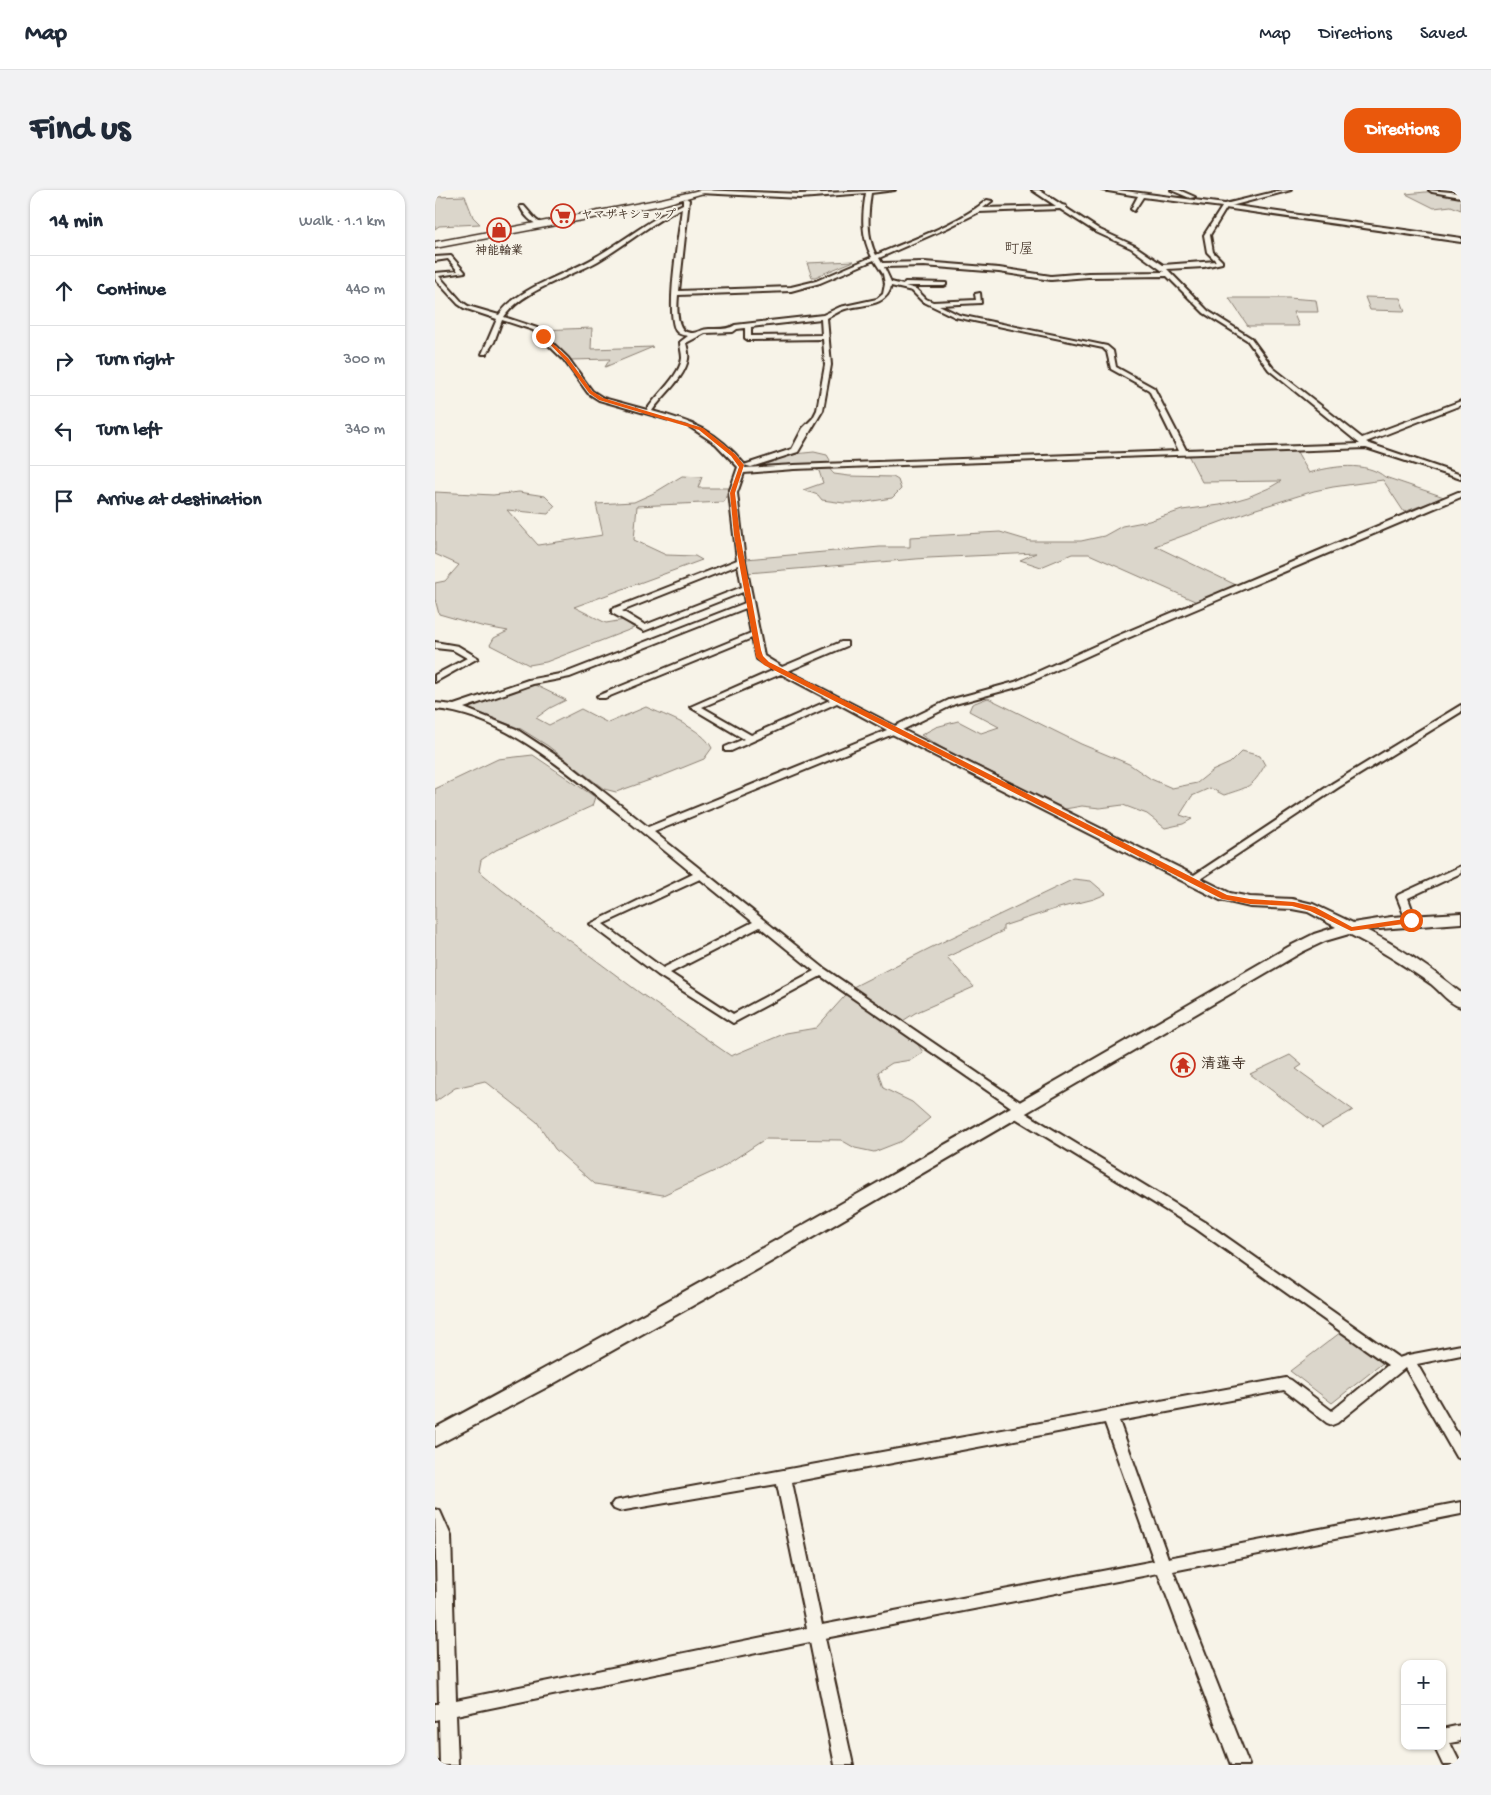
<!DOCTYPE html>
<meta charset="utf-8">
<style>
:root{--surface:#fff;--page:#f2f2f3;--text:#1f2937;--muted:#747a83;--line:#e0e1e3;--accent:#ea580c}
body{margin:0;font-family:"Gochi Hand","Klee One",sans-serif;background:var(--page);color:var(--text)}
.controls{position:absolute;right:15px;bottom:15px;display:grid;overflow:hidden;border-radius:10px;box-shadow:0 1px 4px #0004}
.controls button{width:45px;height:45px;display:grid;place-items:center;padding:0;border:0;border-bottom:1px solid var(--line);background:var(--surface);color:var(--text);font:25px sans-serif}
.stop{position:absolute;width:15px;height:15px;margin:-11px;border:4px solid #ea580c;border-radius:50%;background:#fff}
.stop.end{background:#ea580c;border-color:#fff;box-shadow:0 1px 5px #0008}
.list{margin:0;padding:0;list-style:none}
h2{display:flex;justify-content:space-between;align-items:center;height:65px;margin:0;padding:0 20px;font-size:21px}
h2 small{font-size:16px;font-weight:400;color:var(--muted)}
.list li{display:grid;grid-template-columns:32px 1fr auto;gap:15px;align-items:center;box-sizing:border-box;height:70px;padding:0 20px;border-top:1px solid var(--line)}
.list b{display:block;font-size:19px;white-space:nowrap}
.list em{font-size:16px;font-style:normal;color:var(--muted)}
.icon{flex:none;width:28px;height:28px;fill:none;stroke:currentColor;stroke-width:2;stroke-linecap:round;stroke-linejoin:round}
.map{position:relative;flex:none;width:1026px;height:1575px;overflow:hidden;border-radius:15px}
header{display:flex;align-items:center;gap:30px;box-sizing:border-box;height:70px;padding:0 25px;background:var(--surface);border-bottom:1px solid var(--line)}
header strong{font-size:24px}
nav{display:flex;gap:28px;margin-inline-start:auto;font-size:18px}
.intro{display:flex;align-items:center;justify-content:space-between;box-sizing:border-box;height:120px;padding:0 30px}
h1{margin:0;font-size:35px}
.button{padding:12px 22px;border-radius:15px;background:var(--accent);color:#fff;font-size:18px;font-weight:700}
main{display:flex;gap:30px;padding:0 30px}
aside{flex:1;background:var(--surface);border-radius:15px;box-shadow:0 1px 4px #0004}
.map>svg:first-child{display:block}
.green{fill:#dbd6cb;stroke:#8b8074}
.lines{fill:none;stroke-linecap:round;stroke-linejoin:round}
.street-casing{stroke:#3b2a1e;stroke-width:4}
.secondary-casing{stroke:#3b2a1e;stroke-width:4}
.primary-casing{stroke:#3b2a1e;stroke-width:3}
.street{fill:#f7f3e8;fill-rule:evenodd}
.secondary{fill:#f7f3e8;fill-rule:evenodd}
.primary{fill:#f7f3e8;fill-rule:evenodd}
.route{fill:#ea580c}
.labels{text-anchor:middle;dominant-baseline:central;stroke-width:4;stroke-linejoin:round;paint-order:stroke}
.far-poi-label{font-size:12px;font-weight:bold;fill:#3b2a1e;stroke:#f7f3e8;text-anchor:start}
.far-quarter-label{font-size:15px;fill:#3b2a1e;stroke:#f7f3e8}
.poi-label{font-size:15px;font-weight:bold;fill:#3b2a1e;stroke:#f7f3e8;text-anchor:start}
</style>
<header>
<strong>Map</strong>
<nav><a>Map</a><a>Directions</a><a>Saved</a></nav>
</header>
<div class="intro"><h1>Find us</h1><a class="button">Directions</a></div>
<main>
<aside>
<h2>14 min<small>Walk · 1.1 km</small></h2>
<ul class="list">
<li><svg class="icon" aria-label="ahead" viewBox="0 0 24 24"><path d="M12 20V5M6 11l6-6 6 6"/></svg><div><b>Continue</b></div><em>440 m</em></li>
<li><svg class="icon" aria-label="right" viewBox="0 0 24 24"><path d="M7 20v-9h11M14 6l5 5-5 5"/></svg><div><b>Turn right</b></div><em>300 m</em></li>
<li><svg class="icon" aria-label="left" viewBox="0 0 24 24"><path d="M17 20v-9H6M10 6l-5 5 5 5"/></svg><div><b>Turn left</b></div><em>340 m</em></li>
<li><svg class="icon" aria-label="arrive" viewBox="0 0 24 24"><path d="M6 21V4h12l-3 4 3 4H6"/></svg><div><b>Arrive at destination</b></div></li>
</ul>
</aside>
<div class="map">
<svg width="1026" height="1575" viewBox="0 0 1026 1575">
<rect width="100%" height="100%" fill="#f7f3e8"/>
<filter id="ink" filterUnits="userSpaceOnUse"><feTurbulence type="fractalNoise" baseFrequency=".02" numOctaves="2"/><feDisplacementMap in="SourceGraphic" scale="10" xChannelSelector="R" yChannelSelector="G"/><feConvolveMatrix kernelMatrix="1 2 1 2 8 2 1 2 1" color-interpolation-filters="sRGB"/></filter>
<g filter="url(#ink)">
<path class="green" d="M1000,1L1026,5V20L1016,16L999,18L971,4Z
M30,6L38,27L45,34L4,36L0,39V7Z
M419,71L380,87H377L372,73Z
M930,107L965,108L970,121L935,120Z
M794,108H853L881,110L883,122H858L864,136H813Z
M157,138L156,159L218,157L170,177L175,169L136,170L104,140Z
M861,260L874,283C897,276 931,271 950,287L1009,307L969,322L948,290L898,297L879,301L818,320L720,356L801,395L762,412L654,364H637L606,377L585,370L601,363L493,368L313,383L311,369L445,357H475V347L565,342L595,351H646L669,346L687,336L714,331L747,320L785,315L813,307L834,298L846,291L767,292L752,263Z
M379,262L392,265L395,270C392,276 394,279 399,284L414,286L458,287L463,290L466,299L457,308L425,313H409L387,310L383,305L368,300L388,293L384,281L371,275L318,278L315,276L359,264Z
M247,286L267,287L263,298H294L289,312L202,316L199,350L231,365L260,366L267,370L139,417L171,433L189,430L199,438L111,472L94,475L55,455L59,448L73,441L46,436L4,424L0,409V393L10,391L24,375L0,364V302L58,305L84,302L110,306L120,316L113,324L72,320L103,355L168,345L161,314L199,312L219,303Z
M98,494L131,510L115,518L101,528L114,535L146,519L173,533L211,517C231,526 267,538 277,558L269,569L232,584L181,602L169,599L113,556L86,539L33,518Z
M553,508L646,554L694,574L716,589L737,598L762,593L777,581L795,573L807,561L825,566L830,575C817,598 813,597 789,605L775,598L757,606L745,625L757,629L748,634L730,638L712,624L688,615L665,618L647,616L630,619L507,558L486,545L501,537L523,531L546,543L564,537L534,521L537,514Z
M98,565L160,607L157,616L61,660L46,670L44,681L67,700L205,803L296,866L351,843L381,838L418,797L495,758L639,689L656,691L671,704L659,709L620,719L568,736V741L512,767L539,797L480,823L460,836L479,849L488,862L476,870L457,873L443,882L448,898L477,912L495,928L467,951L439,962L420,958L406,950L330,949L286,978L228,1005L160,994L120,959L102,932L50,891L20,898L0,912V599L63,569Z
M855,865L867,875L861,879L918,920L887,938L815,884Z
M906,1142L949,1172L897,1213L855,1181Z"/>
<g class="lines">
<g class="street-casing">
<path id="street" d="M266,0L365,4L460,0L436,3C433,23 431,46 441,65C478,49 521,35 552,10L557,11L548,18L621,16L597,0H604L627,15L631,16V18L665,40L700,56L728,75L781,71L772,62L769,45L787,17L708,7L699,21L696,19L703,6L667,0H682L790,14L847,0H856L792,17L775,45L778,62L787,71V73L769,77L732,79L773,121L816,148L838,178L927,248L1026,211V215L931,252L935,254L1026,285V289L931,258L359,279L309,283L302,303L310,371L329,466L347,477L406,452H412V456L353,481L460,536L514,510L580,492L682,446L1023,302H1026V307L688,450L586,496L520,514L463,542L219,642L390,779L591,916L593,919L589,922L770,1032L964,1168L973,1165L1026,1155V1165L982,1174L1026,1250V1269L1021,1267L970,1178L902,1233L897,1235L892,1233L849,1200L684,1231L733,1368L1026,1312V1324L738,1381L814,1575H796L723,1383L390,1448L418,1575H400L375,1452L21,1525L23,1575H5L4,1529L0,1530V1514H4L0,1319L5,1321L16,1346L21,1510L372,1438L342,1294L184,1321L179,1319L176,1315L179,1311L851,1188L856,1190L897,1221L953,1175L760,1038L577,926L575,923L579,919L386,786L298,833L223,785L155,734L258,684C229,660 201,637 172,614C122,574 66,525 0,519V513L19,515L93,490L130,483L310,413L308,402L209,441L177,423V419L302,370L294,303L303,277L281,254L252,235L164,210L153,203L129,170L98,140L67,130L59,152L51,164H47L62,129L29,118L23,114L0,89V83L23,81L13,69L0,71V67L16,66L30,82L4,86L27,112L33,116L64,125C82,98 130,85 159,68C189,51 216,28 248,14V10L251,8L254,10L244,101L356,97L381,91L437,67C426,47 427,25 431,3L365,8L264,3ZM247,18C244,44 231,118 240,139C242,144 247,145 253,146L245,152C245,157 247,163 247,168C245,186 221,205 212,220L168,208L157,201L133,168L102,138L69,127C87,100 135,87 163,71C192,54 217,32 247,18ZM625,19L661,42L696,58L729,82L653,83L616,86L564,78L489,72L447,73L444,68L512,38L544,22ZM439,70L448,84L450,94L448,104L442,109L405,117L388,125L300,135C293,140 283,139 274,139C268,139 264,142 258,143C240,145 242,117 243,105L356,101L385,93ZM489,76L564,82L616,90L653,87L732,86L769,123L812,150L834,180L925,254L751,260L719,198L681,177L678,161L672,156L524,125L504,115L546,113L545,103L540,104L541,110L498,112L491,109L481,99L470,96H509L511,95V93L470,92L468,95L456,92L449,77ZM456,96L477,101L487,111L520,127L668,158L672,162L676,179L714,200L744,261L359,275L310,278V275C281,240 260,233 217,221C228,205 250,188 253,169C254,164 252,157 251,153L270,143L298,142L302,139L310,138V148L313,150L388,149L390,175L382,220L378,228L368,238L357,259L309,275L316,277L363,262L388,220L396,175L392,128C398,125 404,121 410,119C427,114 452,117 456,96ZM386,129L387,145L316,146V137ZM303,375L307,397L210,435L187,421ZM311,418L316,443L162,506L164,508H170L317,448L322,469L339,480L255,517L309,549L290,557V561H296L402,513L452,540L213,637L131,572L81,539L29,518L98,494L135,487ZM346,484L395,510L316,545L267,517ZM265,689L318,732L228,778L168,734ZM325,737L379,781L298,824L235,783ZM670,1233L719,1371L387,1435L357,1292Z
M736,0H744L760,7L755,8Z
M994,0L1026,3V7L997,2Z
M85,16H89L101,30L107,34V36C98,35 88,24 85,16Z
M0,452L23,456L43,468L0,492V485L32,468L18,460L0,458Z
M1026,515V522L904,597L759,693L755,694L750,691L898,593Z
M1026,676V683L973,708L981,730L976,733L972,732L962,707L963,705Z
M1026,1535V1551L1015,1553L1026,1575H1008L999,1556H1007V1539Z"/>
</g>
<g class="secondary-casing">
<path id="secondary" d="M787,14L1026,48V52L790,18H787Z
M460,536L795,703L815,707L857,709L878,714L918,733L956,727L1026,723V733L931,740C965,757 997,779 1026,803V817C1014,814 1006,802 996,794C969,775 942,758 914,744L890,751L867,762L332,1074L116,1195L0,1256V1238C288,1083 572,920 855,756L879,744L901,737L873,722L857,719L815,717L785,710L455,543L453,540Z"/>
</g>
<g class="primary-casing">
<path id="primary" d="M265,0H279L227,15L0,58V52L227,9Z"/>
</g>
<use href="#street" class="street"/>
<use href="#secondary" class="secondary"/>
<use href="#primary" class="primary"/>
</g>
</g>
<path class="route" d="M106,145H109L133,168L157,201L168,208L268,238L300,264L309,275L300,303L305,345L326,460L328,466L334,472L792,705L815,709L859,712L880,717L917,737L976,728L980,730L976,733L916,741L875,721L857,716L815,714L787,709L329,475L321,467L320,460L299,345L295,303L304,277L296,266L264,240L164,210L154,203L130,170Z"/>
<defs>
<g id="supermarket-ring" transform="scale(1.25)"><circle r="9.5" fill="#f7f3e8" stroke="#c8321e" stroke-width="1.5"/><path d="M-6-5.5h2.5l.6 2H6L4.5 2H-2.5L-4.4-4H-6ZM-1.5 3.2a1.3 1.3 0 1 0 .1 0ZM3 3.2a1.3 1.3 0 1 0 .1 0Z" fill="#c8321e"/></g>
<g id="shop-ring" transform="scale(1.25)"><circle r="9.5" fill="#f7f3e8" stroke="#c8321e" stroke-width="1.5"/><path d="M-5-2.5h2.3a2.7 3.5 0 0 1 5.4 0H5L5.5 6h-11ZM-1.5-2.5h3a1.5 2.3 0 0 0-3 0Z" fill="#c8321e"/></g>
<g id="temple-ring" transform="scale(1.25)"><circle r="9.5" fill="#f7f3e8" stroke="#c8321e" stroke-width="1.5"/><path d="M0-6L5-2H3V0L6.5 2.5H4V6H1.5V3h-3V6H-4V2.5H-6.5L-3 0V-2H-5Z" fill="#c8321e"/></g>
</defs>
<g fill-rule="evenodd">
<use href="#supermarket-ring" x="128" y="26"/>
<use href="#shop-ring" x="64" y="40"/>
<use href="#temple-ring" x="748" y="875"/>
</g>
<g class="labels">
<g class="far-poi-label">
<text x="146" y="26">ヤマザキショップ</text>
<text x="64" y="62" text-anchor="middle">神能輪業</text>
</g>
<g class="far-quarter-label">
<text x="584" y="60">町屋</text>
</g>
<g class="poi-label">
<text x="766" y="875">清蓮寺</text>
</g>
</g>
</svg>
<div class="controls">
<button>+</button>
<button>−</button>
</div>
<div class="stop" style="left:976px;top:730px"></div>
<div class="stop end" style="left:108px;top:146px"></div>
</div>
</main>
